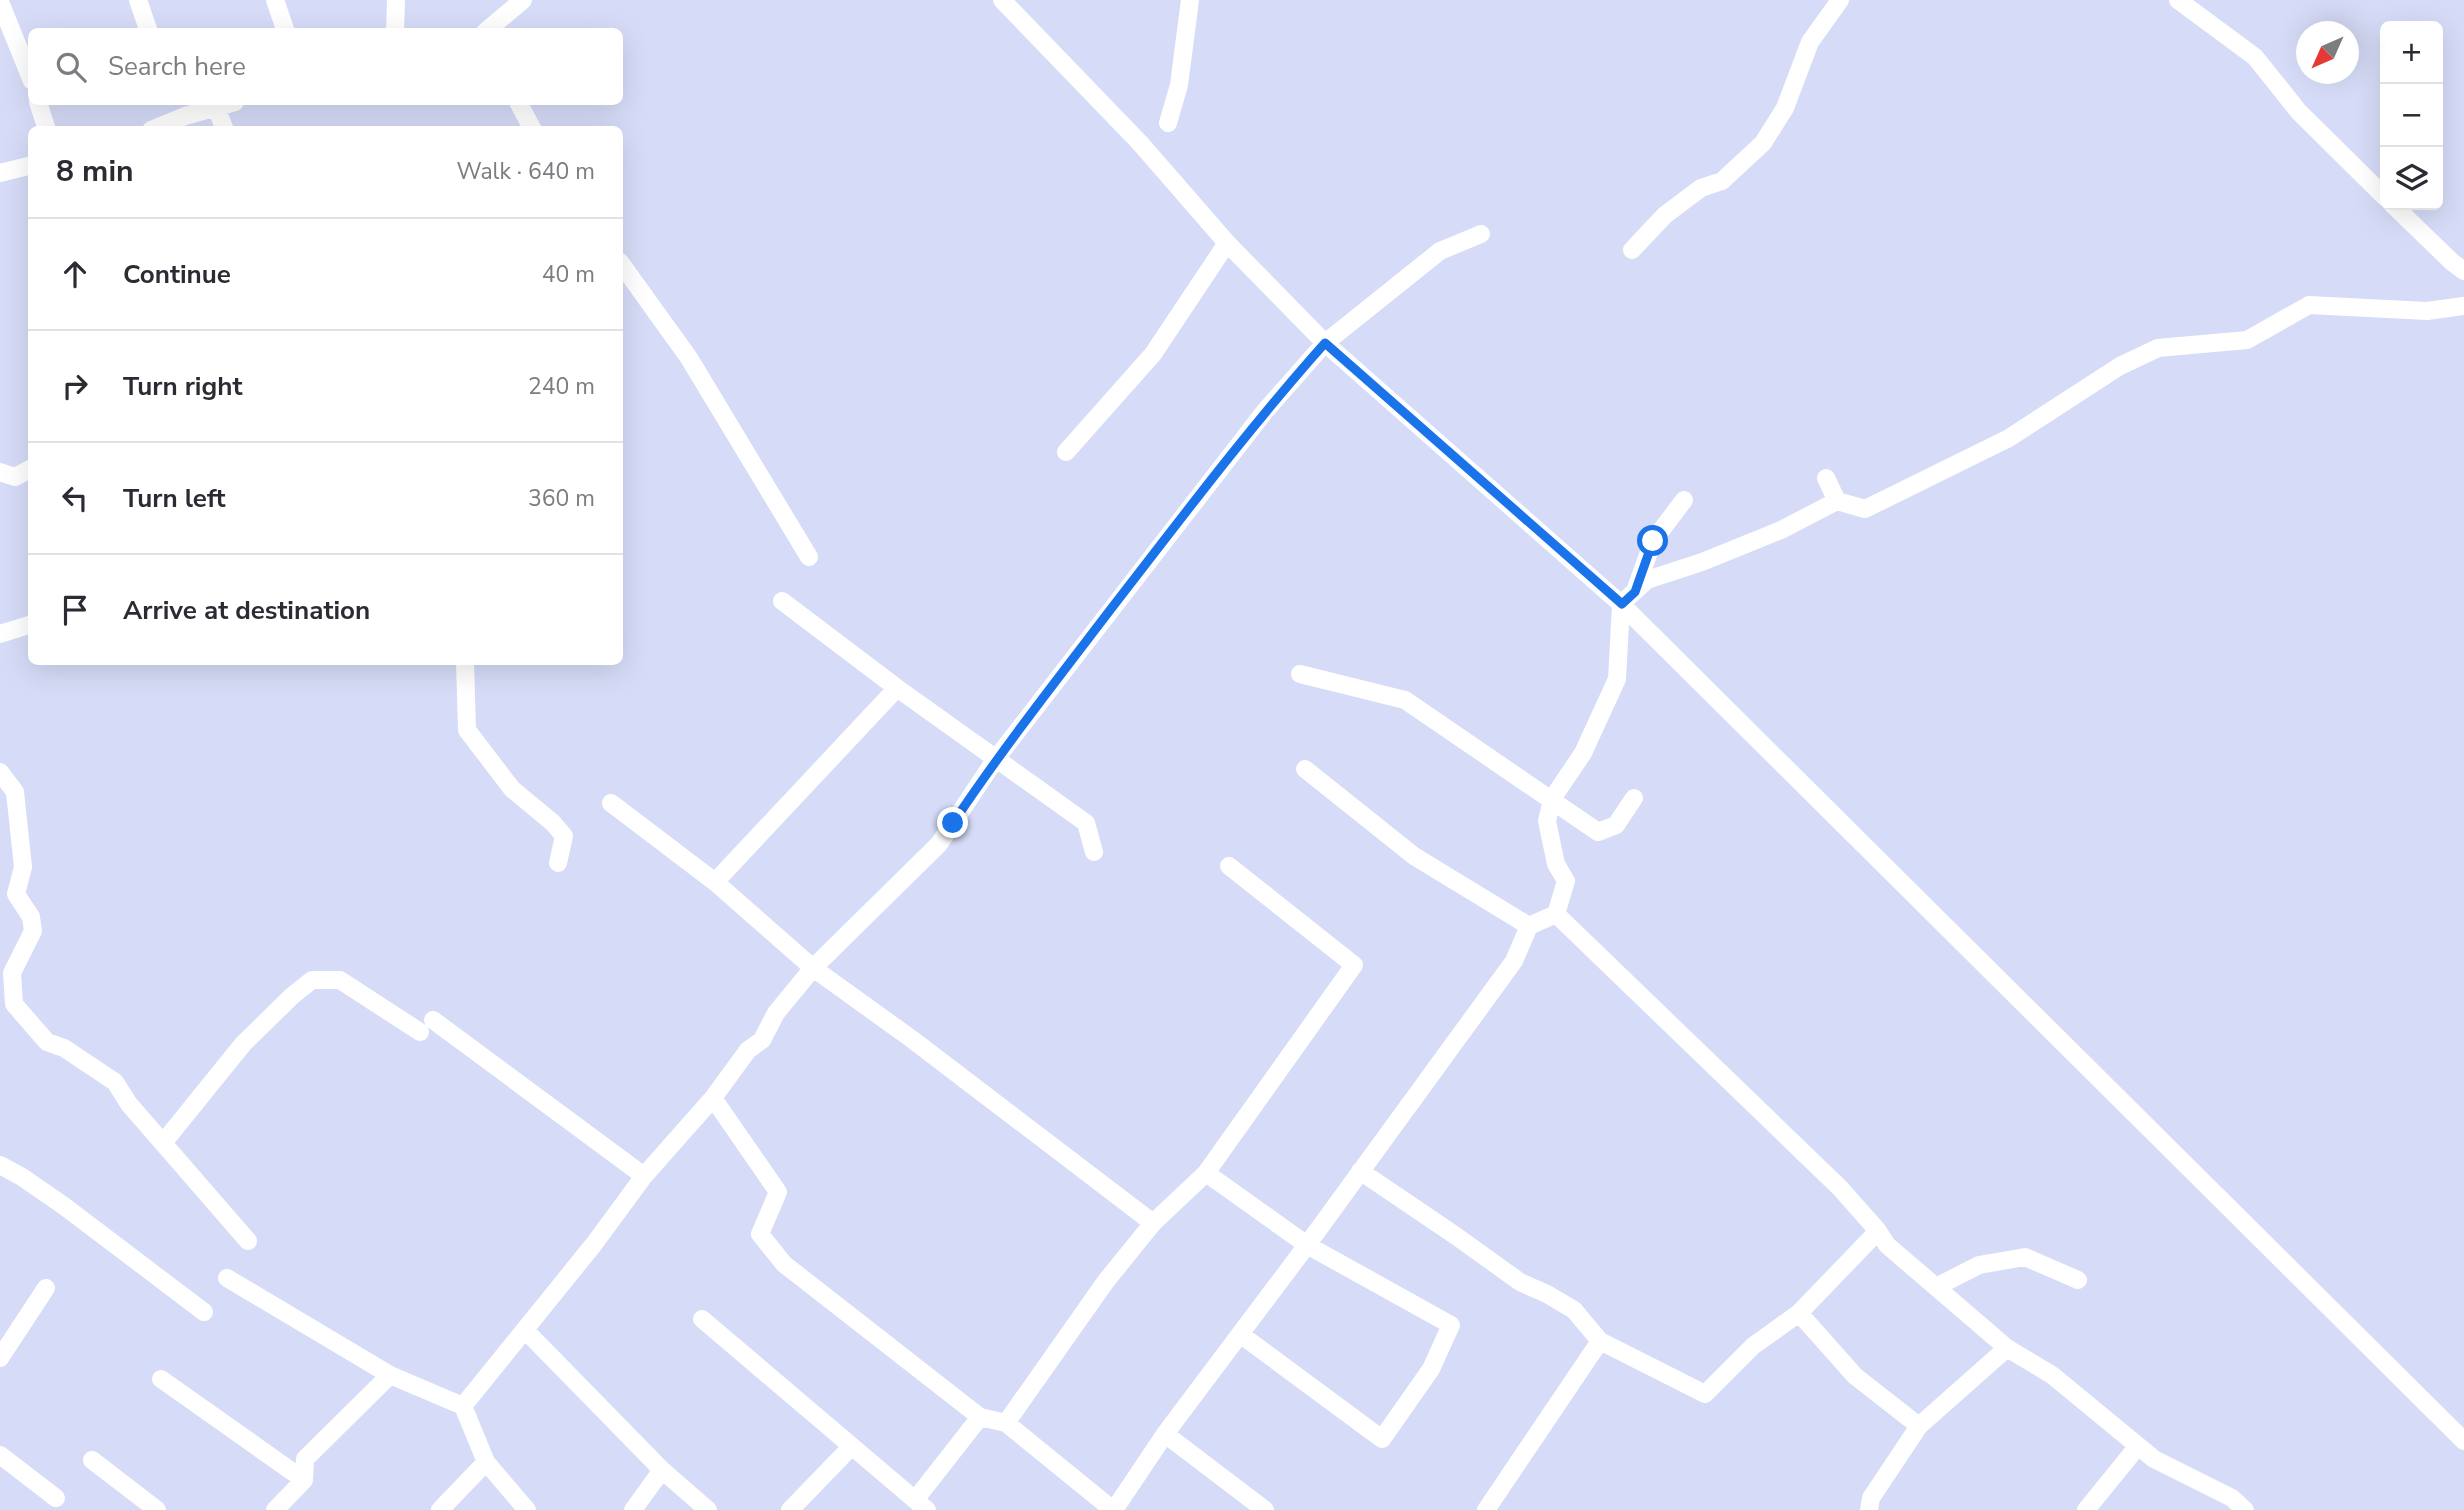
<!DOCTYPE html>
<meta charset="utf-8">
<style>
:root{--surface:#fff;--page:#f2f2f3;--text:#2b2b33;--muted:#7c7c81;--line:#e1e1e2}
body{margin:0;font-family:"Nunito Sans",sans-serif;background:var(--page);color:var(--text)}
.controls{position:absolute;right:21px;top:21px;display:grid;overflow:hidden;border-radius:10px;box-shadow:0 7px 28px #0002}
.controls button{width:63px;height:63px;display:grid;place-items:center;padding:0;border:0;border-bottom:2px solid var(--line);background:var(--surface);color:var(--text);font:35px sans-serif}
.compass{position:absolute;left:2296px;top:21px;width:63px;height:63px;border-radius:50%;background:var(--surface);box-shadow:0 7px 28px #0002;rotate:225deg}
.stop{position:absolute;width:21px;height:21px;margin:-16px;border:5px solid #1a73e8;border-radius:50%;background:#fff}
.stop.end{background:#1a73e8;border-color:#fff;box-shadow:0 2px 7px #0008}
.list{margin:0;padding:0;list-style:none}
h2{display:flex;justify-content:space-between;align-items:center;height:91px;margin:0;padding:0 28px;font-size:30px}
h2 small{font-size:23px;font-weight:400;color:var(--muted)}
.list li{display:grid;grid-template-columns:46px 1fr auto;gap:21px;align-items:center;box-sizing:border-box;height:112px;padding:0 28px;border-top:2px solid var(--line)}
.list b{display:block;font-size:26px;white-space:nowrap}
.list em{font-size:23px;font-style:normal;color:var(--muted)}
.icon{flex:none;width:38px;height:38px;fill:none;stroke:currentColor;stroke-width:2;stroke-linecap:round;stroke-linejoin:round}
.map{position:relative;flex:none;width:2464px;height:1510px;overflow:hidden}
.search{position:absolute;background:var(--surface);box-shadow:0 7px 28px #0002;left:28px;top:28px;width:595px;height:77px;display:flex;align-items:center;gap:18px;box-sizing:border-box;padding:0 24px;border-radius:10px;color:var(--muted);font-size:26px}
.panel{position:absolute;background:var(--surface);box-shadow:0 7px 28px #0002;left:28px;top:126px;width:595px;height:539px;border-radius:10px}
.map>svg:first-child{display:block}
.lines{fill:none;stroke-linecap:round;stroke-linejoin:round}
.minor{stroke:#fff;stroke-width:18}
.route{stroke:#1a73e8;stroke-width:9}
</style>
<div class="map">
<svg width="2464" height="1510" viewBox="0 0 2464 1510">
<rect width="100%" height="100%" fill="#d6dbf7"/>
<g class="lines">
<path class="minor" d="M138,0L149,32
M275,0L286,32
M1002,0L1140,143L1227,243L1325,343L1621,604L2464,1441
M2178,0L2255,57L2299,112L2385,197
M0,2L32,81
M395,32L396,0
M485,32L523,0
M38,102L47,130
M518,102L533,130
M216,107L225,130
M1168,123L1179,85L1190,0
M151,130L185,116L235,102
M0,173L32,165
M2393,205L2452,262L2464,271
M1632,250L1665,215L1701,188L1722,181L1763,143L1785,108L1810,42L1840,0
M620,262L689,358L809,557
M1066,452L1153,354L1227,243
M0,472L15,477L32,468
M1826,478L1837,501L1865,509L2009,438L2120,366L2158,348L2247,340L2309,305L2427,311L2464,306
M1635,591L1653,541L1684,500
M782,601L897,688L1086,823L1094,852
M0,634L32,624
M465,662L467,730L512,789L553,823L564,836L558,863
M1300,674L1405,700L1598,832L1616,825L1634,798
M1305,769L1414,856L1529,926
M0,772L15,792L23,867L16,894L31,917L33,931L12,973L14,1004L47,1042L64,1048L115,1082L129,1104L248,1241
M611,803L715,882L813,968L913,1040L1153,1223L1206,1173L1307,1245L1451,1325L1431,1369L1382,1439L1240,1334
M715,882L897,688
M1556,914L1840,1188L1878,1231L1887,1245L2007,1348L2052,1375L2154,1459L2232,1498L2245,1510
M433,1020L644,1176
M713,1098L778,1192L760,1234L784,1264L980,1417L1006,1423L1113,1510
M163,1143L243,1044L292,996L312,980H340L420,1032
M0,1165L22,1177L64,1206L204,1312
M1360,1171L1456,1236L1520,1282L1547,1294L1574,1310L1600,1341L1705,1394L1753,1346L1799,1313L1878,1231
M1206,1173L1354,965L1229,866
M227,1278L390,1375L463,1406L486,1462L527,1510
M1936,1287L1979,1265L2025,1257L2078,1280
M1799,1313L1855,1376L1919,1426
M702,1319L927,1510
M525,1330L662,1470L708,1510
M0,1358L46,1288
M161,1379L304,1480
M463,1406L594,1244L644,1176L713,1098L748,1050L762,1040L776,1013L813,968L939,844L995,760L1265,411L1325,343L1440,251L1481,234
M1006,1423L1106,1281L1153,1223
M1165,1434L1265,1510
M0,1455L56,1498
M92,1460L157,1510
M915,1500L980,1417
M275,1510L304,1480L305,1459L390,1375
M440,1510L486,1462
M633,1510L662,1470
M790,1510L851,1447
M1114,1510L1165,1434L1307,1245L1514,961L1529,926L1556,914L1566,881L1556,864L1547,821L1552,799L1583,753L1617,679L1621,604L1647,580L1702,562L1781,530L1837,501
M1486,1510L1600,1341
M1869,1510L1871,1498L1919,1426L2007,1348
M2086,1510L2138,1446"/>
</g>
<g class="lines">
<path class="route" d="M953,823C1003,748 1059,677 1114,605C1183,516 1250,427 1325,343L1622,604L1635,592L1653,541"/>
</g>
</svg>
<div class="controls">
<button>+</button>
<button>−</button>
<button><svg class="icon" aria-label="layers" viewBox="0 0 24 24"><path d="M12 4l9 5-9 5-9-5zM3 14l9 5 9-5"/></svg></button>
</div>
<svg class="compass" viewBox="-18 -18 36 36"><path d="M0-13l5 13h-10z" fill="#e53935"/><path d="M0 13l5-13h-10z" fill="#7c7c81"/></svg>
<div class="stop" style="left:1653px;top:541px"></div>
<div class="stop end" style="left:953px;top:823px"></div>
<div class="search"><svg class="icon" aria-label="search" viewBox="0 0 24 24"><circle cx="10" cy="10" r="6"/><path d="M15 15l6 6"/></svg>Search here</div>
<section class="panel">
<h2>8 min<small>Walk · 640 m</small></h2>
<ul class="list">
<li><svg class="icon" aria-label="ahead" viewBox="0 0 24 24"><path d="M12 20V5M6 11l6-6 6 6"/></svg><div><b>Continue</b></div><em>40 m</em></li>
<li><svg class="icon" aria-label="right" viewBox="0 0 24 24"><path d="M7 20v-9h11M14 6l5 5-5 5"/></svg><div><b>Turn right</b></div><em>240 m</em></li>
<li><svg class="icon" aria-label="left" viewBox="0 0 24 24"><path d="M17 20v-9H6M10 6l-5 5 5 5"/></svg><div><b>Turn left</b></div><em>360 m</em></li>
<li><svg class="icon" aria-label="arrive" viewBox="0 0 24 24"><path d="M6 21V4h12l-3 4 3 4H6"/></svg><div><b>Arrive at destination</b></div></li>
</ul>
</section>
</div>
